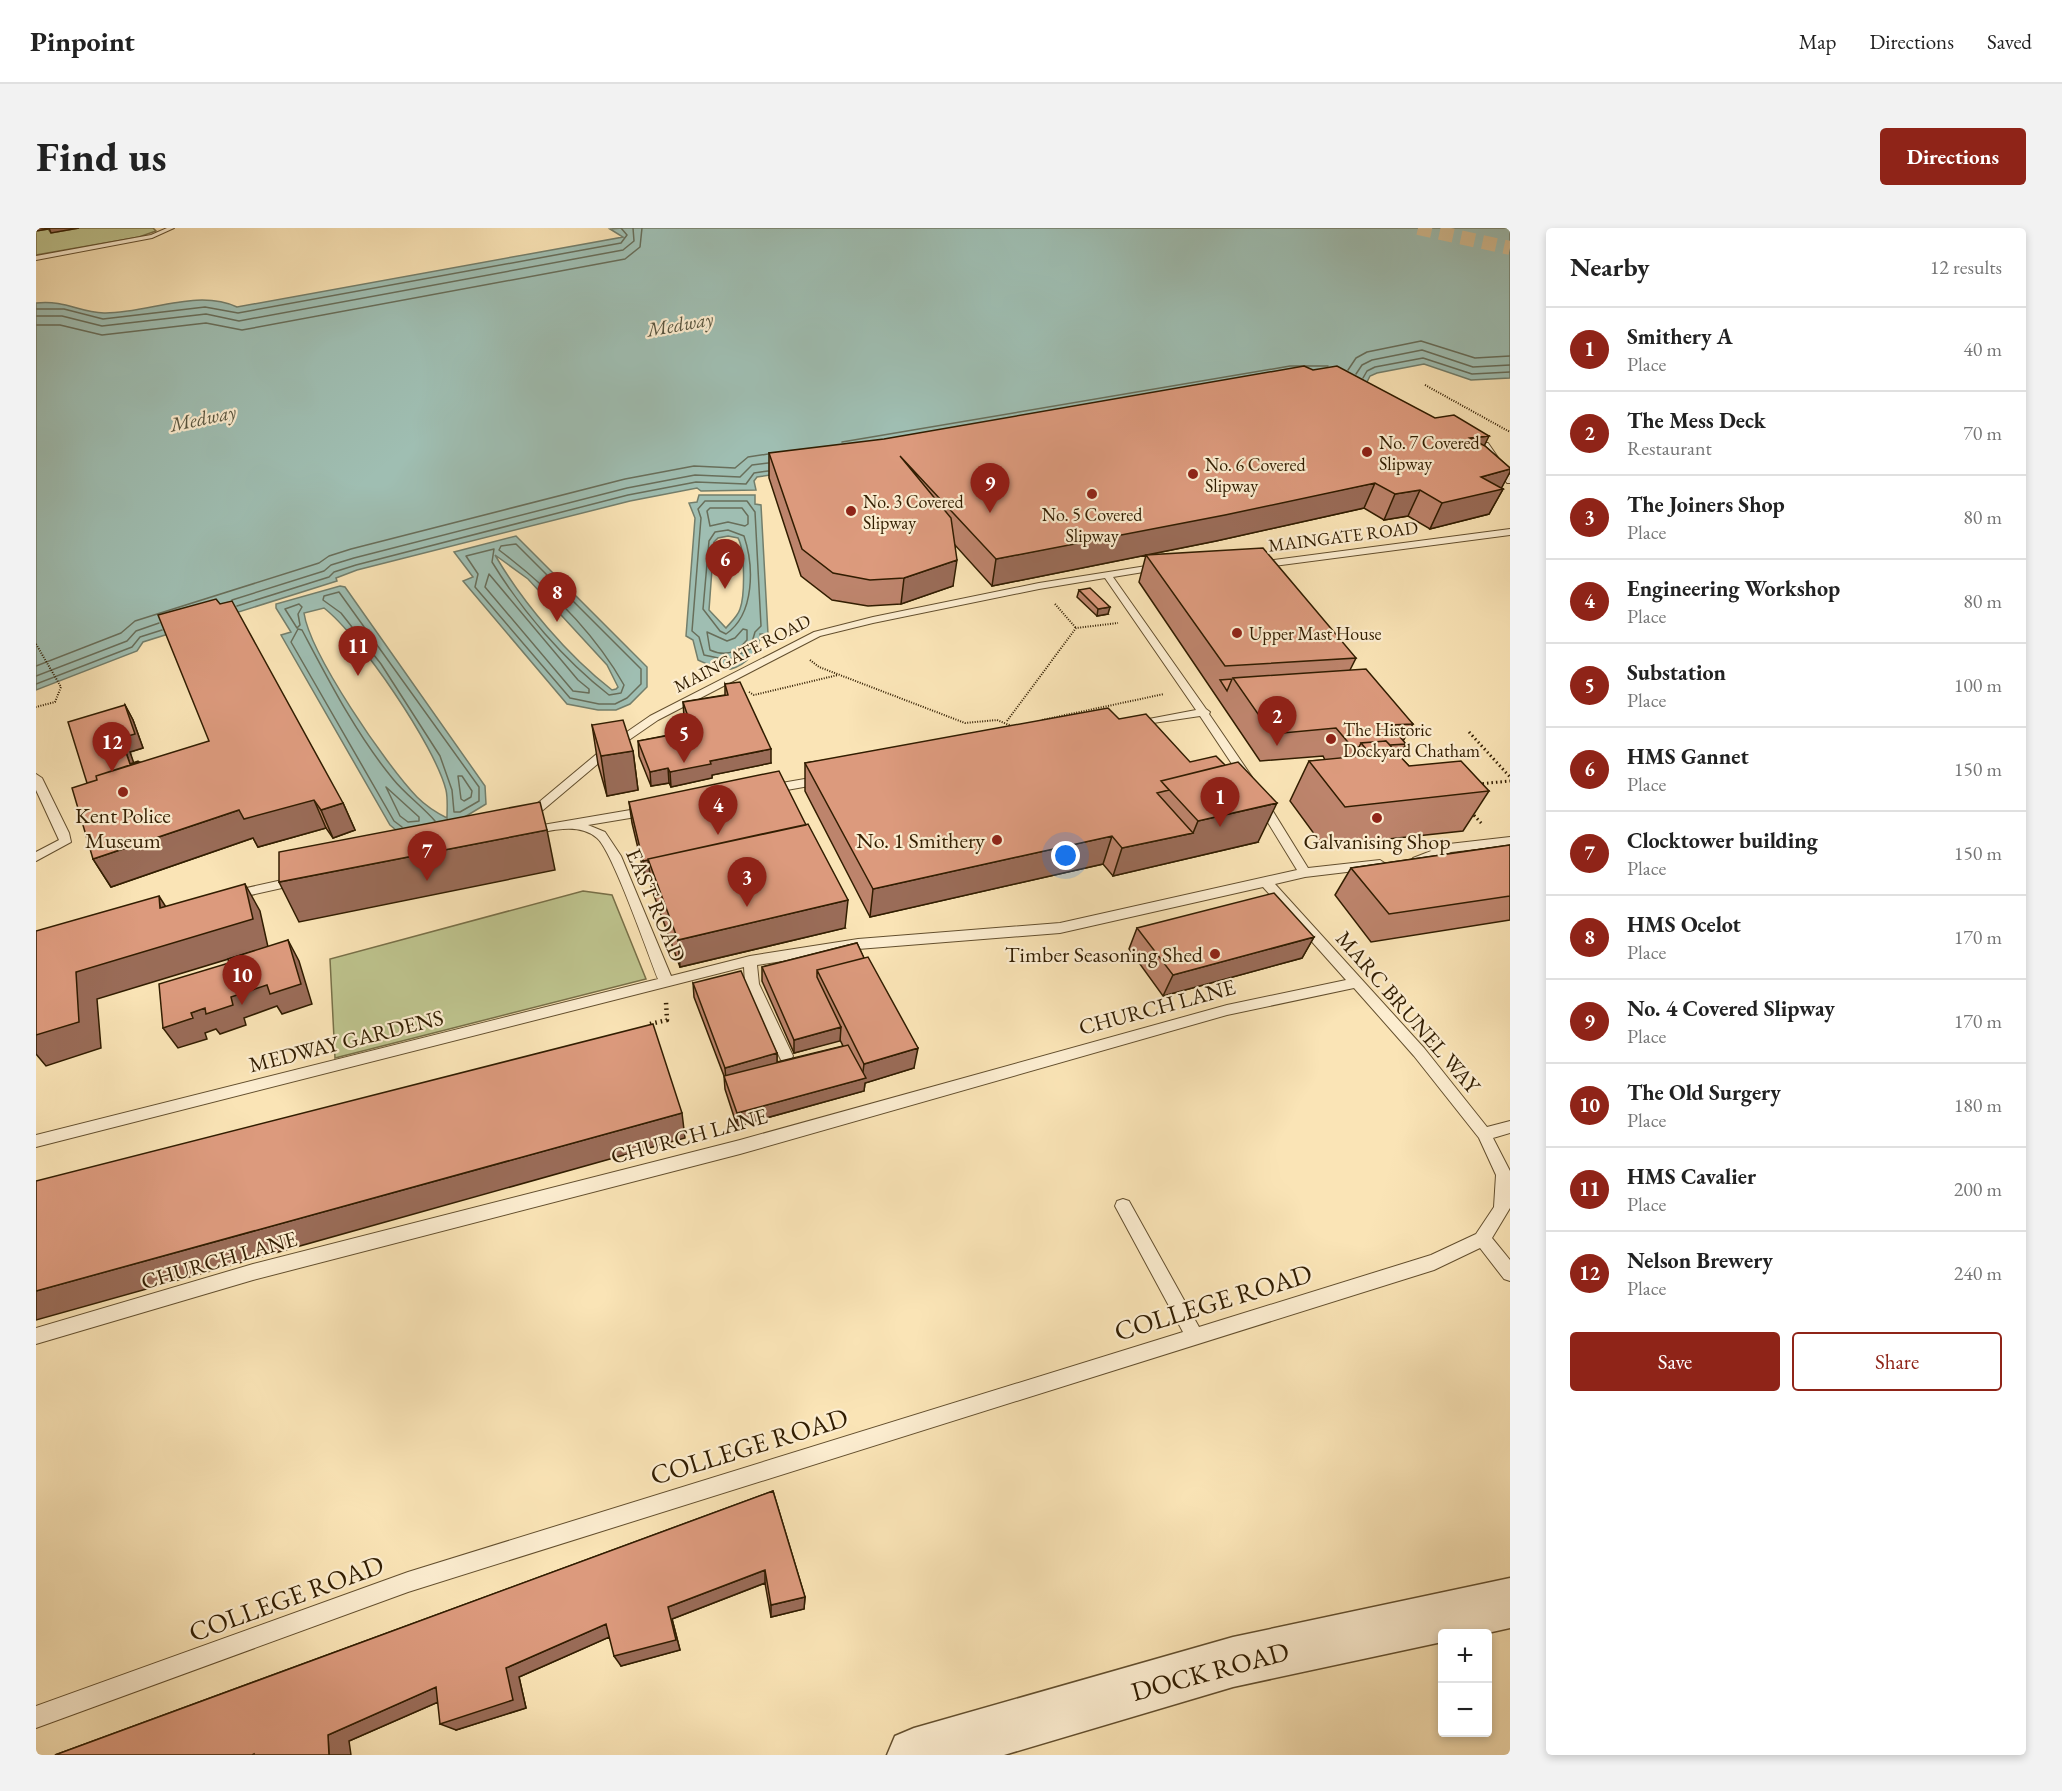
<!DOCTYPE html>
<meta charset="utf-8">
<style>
:root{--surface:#fff;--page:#f2f2f2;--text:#222;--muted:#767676;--line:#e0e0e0;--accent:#8f2418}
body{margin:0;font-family:"EB Garamond",serif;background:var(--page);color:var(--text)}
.controls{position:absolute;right:18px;bottom:18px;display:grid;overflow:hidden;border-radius:6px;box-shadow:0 3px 9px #0003}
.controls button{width:54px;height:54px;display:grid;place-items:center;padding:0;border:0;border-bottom:2px solid var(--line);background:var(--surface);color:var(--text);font:30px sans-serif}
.you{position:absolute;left:1030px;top:628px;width:21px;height:21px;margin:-15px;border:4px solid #fff;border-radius:50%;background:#1a73e8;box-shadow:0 0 0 9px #1a73e833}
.badge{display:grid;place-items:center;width:39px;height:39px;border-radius:50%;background:var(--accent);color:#fff;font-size:20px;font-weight:700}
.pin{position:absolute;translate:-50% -50px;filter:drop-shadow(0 2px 3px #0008)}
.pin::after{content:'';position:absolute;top:32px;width:21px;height:18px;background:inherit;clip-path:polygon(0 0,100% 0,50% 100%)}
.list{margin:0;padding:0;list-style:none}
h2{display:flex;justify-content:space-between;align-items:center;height:78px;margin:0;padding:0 24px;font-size:26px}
h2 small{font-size:20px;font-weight:400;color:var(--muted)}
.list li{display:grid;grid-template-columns:39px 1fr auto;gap:18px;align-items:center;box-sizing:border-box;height:84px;padding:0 24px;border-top:2px solid var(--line)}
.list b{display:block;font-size:22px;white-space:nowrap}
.list p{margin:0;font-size:20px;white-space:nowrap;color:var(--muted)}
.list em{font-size:20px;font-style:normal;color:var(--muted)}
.actions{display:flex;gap:12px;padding:18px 24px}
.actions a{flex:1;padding:14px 0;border:2px solid var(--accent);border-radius:6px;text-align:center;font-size:21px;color:var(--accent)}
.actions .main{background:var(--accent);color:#fff}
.map{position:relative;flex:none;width:1474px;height:1527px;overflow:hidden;border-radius:6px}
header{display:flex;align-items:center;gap:36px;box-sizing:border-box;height:84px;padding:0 30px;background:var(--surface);border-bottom:2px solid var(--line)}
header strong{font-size:28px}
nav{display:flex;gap:33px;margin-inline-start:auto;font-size:21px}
.intro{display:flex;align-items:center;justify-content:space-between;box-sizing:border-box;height:144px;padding:0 36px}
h1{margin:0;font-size:42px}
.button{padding:15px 27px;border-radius:6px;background:var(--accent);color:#fff;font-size:21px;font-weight:700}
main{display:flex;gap:36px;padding:0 36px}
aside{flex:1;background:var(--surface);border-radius:6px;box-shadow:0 3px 9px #0003}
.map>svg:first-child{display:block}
.green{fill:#bec48e;stroke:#787048;stroke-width:1.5}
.water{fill:#9fbeb2;stroke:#737e6b;stroke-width:1.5;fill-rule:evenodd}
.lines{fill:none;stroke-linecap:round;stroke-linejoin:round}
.shore{stroke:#686e5a;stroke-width:1.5}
.primary-tunnel{stroke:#d2bc92;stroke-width:14;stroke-dasharray:14 8;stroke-linecap:butt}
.service-casing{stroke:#634f2e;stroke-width:2}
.tertiary-casing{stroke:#634f2e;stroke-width:3}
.path-far2{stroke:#311d01;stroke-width:2;stroke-dasharray:1 1.5;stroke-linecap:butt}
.path-far1{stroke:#311d01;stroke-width:3;stroke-dasharray:1.5 3;stroke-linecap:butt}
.path{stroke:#311d01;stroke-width:4.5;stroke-dasharray:1.5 4;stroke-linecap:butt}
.service{fill:#fcedd0;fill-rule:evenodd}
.tertiary{fill:#fcedd0;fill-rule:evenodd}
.wall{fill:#bd846c;stroke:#311d01;stroke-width:1.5}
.shaded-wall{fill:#9a6c58;stroke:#311d01;stroke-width:1.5}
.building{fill:#dc9a7d;stroke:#311d01;stroke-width:1.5}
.poi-dot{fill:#8f2418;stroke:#fcedd0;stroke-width:2}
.labels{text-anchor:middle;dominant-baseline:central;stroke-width:4.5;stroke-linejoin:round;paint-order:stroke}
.far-poi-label{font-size:18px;fill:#311d01;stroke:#fcedd0;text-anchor:start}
.far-street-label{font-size:18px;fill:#311d01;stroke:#fcedd0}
.far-water-label{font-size:20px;font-style:italic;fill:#58553f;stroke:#fcedd0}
.poi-label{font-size:22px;fill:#311d01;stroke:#fcedd0}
.street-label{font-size:22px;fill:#311d01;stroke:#fcedd0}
.near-street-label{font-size:27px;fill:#311d01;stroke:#fcedd0}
</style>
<header>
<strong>Pinpoint</strong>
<nav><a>Map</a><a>Directions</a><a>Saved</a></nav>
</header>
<div class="intro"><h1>Find us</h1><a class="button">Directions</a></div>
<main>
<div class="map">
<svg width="1474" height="1527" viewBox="0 0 1474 1527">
<rect width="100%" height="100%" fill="#fae4b6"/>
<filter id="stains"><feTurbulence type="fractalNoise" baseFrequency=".00333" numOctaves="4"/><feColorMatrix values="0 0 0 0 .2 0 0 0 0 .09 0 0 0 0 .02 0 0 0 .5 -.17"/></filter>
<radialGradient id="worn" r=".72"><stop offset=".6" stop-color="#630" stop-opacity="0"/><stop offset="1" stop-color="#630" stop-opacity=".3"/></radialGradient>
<path class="green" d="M43,0H117L120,3L103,9L0,27V3L12,1L15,5Z
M547,663L576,667L610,751L299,830L294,731Z"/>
<path class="water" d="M587,0H1474V150L1435,152L1388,136L1341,145L1334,148L1331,154L721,249L718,253L720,262L665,263L661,260L594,273L321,342L300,350L301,353L107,414L101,423L0,462V75C30,72 42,84 68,85C111,86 160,60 201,79L587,9L574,1Z
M663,267H719V276L725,277L732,406H724C725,421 710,437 695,441C683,443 672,436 662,432L657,412L650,408L659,290L653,275L661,274ZM692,308L702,310C709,322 709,368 704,381C702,388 694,395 690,400L673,382L678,314L682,310Z
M480,308L611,439V459L594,476L580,482H562L531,476L427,353L437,349L418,324ZM459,327L492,351L571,437L582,459L580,461L576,462C532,428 487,375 459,327Z
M304,358L309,359L449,558L450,576L427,590L367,608L354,597L245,407L255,404L240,380V376ZM288,380C324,408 399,518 410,562C412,571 411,581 411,590C399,584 390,578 381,569C350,537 274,426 268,385Z"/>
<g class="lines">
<path class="shore" d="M0,81H28L67,91L169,79L202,85L585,15L591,7L585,0
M0,88H26L66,98L170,86L203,93L587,22L598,13L597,0
M0,97H24L66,107L170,95L206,102L589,31L604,19L606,0
M1312,142L1320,130L1331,124L1385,113L1439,130L1474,128
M1320,146L1326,137L1336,132L1386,122L1437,139L1474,137
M1327,150L1331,143L1339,139L1387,130L1436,146L1474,144
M806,214L1254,138H1292
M669,273H711L719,284L725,398L719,404L714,421L692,432L668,427L663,409L656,403L665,290L662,281Z
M674,280H706L712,288V296L709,298L692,294L674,298L671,283Z
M692,302L708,308C718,338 719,386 690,406L684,403L667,381L673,313L679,304Z
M480,316L605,441V456L591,470L579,476H563L534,470L439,359L442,346L430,328L458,321L456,334C486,383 528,432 573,467L585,465L588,457C558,404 512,359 463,322L465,318Z
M453,346L542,452L553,461V465L537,463L449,359Z
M303,364L443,559V573L424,584H418L416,562L404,528L345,436L305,385L287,372L288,368Z
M196,372L288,343L295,337L318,330L591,260L659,247L704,249L716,237L732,235
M263,376L266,379L262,386L264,397L261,400L249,381Z
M201,378L293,349L298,344L320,337L592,267L660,254L710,256L718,245L732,243
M707,401L711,402V412C701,425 689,429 674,422L671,404L691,413L699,410Z
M0,438L85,405L99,393L283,335L293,328L315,321L589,251L658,238L699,240L712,229L732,226
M0,448L91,413L100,403L123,395
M0,456L96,419L104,409L126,402
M422,548H426L436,563L435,569L428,573L425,571Z
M350,559L383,589V593L372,594L364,588Z
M366,599L358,593L255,414L262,401L266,402C293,453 320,506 357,551C369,566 386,578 399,593"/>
<path class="primary-tunnel" d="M1382,0L1474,20"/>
<g class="service-casing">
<path id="service" d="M131,0H138L116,10L0,32V28L115,7Z
M1446,215H1452L1474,247V255H1471L1445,217Z
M1474,301V307L1223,340L1219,337L1223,334Z
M1123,336L1127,339L1126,341L1077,349L1170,481L1174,484L1173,486L1216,549L1214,551H1206L1164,488L1097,498V494L1160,482L1069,350L1003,361L837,395L784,408L622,492L577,523L494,593L490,594L484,590L569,519L614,488L778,404L837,389L1003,355Z
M0,546L6,550L33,605L35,614L0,633V624L23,612L0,562Z
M786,548L792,552L790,555L734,565L728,561L734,557Z
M1226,571L1230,572L1272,640L1344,632L1350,636L1344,640L1269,649L1239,656L1388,820L1451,899L1474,893V905L1457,910L1474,943V980L1456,1010L1474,1032V1053L1468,1051L1444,1020L1398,1042L372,1364L0,1500V1478L372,1344L1147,1104L1079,978L1081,973L1087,971L1093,973L1163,1099L1395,1027L1440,1006L1458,979L1460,947L1443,910L1378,828L1318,760L1191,787L704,926L217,1052L0,1116V1100L217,1036L704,912L1191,777L1310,752L1227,659L1024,705L822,721L721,737L723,756L757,828L755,832H745L709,756L708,739L0,919V907L622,751C612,726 576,622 561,610C542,594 514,603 493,607L487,603L489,600L612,579L616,580L618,583L616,586L612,587L552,597L569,604L585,628L635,748L714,728L822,711L1024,695L1261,642L1220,575Z
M1474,609V617L1415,624L1381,637L1375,633L1377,630L1413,616Z
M260,649L264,650L266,653L264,656L197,671L191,667L197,663Z"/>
</g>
<g class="tertiary-casing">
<path id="tertiary" d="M1474,1350V1400L1447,1406H1406V1414L1197,1459L968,1527H851L859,1508L878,1500L1197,1409Z"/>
</g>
<path class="path-far2" d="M1389,157L1474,204
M1019,376L1040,400
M0,416L25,459L19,474L0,479
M774,432L783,439L929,495L961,492L978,499
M713,464L718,467L802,447
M1006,492L1128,466
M971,493L1040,400L1082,395"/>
<path class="path-far1" d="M1433,504L1474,549
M1442,556L1474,553
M1435,584L1446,596"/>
<path class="path" d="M614,796L631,792L630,774"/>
<use href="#service" class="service"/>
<use href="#tertiary" class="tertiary"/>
</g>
<path class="wall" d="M1449,218L1474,240V244L1465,260L1467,261L1453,286L1394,301L1372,288L1348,292L1328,280L1180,313L956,358L919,317L917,358L865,376L832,378L796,372L765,348L733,250V225Z
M1110,327L1320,430L1314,442L1377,496L1367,513L1370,516L1363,528L1373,538L1453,563L1427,603L1287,618L1254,573L1273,533L1289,532L1287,528L1224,533L1103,354Z
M1043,362L1072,386L1061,388L1041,369Z
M689,456L735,535L676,547V550L635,559L633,555L615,558L603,528L602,513L653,503L648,489L647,474L689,467Z
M89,477L97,492L107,520L94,524L97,535L103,534L307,575L319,602L297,610L290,600L222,619L217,610L75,659L57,631L51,555Z
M1083,491L1222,614L1077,648L1067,636L834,689L769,563V535Z
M556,497L597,523L602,562L571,568L562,536Z
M593,574L809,700L644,739L615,659V653L610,654L596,595Z
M1474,617V692L1335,714L1299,667L1315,640Z
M1101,700L1278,709L1266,730L1127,768L1093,721Z
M821,715L878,840L829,855L828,863L701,898L689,861L688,848L658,769L657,755L741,825V834L807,818L804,812L758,825L726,753V739Z
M737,1263L769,1369L768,1381L735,1389L729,1355L636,1391L644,1422L585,1438L573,1409L483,1449L490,1480L420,1502L402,1474L313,1513L19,1527Z"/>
<path class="shaded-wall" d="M0,0H12V1L0,3Z
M13,0H43L15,5Z
M1453,208L1441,233L1434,210Z
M1474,241V244L1465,261H1467L1453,286L1394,301L1406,275L1445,249Z
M1339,255L1328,280L1180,313L956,358L960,331Z
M1384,262L1372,288L1348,292L1359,266Z
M921,332L917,358L865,376L868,350Z
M1074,379L1072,386L1061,388L1062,381Z
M89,477L97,492L107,520L94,524L103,550L94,536L85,510Z
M735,521V535L676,547V550L635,559L634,544L674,533Z
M597,523L602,562L571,568L565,528Z
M632,540L633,555L615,558L614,544Z
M278,572L290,600L222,619L217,610L75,659L57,631L203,582Z
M307,575L319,602L297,610L285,582Z
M1241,575L1222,614L1077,648L1086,620L1157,605L1162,593Z
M511,602L519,642L263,694L243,654Z
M1076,608L1067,636L834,689L837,661Z
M612,632L615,653L610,654L607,633Z
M209,656L224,683L232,719L61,771L65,820L10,838L0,826V807L40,744Z
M123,668L140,695L124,680Z
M812,672L809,700L644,739L642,712Z
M1278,709L1266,730L1127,768L1137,747Z
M252,712L263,733L276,776L246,786L241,778L208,790L210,797L184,806L180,801L169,805L171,811L142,820L127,800L155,785L195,769Z
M805,799L804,813L758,825V812Z
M882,820L878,840L829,855L828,863L701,898V885L826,851L828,836Z
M741,825V839L690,853L689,840Z
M646,885L649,910L0,1092V1063Z
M729,1342V1355L636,1391L644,1422L585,1438L578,1428L632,1379Z
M769,1369L768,1381L735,1389V1377Z
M570,1396L578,1407L483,1449L490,1480L420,1502L404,1496L470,1440Z
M400,1459L416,1468L313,1513L315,1527H293L292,1507Z"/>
<path class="building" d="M1268,138L1277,142L1301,138L1399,190L1418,187L1453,208L1434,210L1449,218L1474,240V241L1445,249L1467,261L1406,275L1384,262L1359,266L1339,255L1189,287L960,331L864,228L915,290L921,332L868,350L834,352L797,345L766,321L733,225L848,211Z
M1227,320L1320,430L1189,438L1110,327Z
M1054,360L1074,379L1062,381L1043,362Z
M180,371L184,376L196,373L307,575L285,582L278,572L208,591L203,582L57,631L36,560L61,552L60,548L173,513L122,387Z
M1330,441L1377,496L1354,497L1370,516L1354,517L1350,513L1325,515L1323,519H1316L1300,500L1236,506L1197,450Z
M1196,451L1191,463L1184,452Z
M704,454L735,521L674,533L675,536L634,544L632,540L614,544L602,513L657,503L647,474L692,467L689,456Z
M89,477L99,506L85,510L94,536L102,533L103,534L60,548L61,552L51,555L32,494Z
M1072,480L1083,491L1110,486L1154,534L1180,528L1189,537L1125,553L1133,562L1121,565L1157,605L1086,620L1076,608L837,661L769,535Z
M587,492L597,523L565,528L556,497Z
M1350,513L1373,538L1425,533L1453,563L1309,579L1273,533L1335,527L1325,515Z
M1202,534L1241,575L1162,593L1125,553Z
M743,543L770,597L612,631V632L607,633L593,574Z
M504,574L511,602L243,654V624Z
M772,596L812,672L642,712L612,631Z
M1474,617V668L1353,686L1315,640Z
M209,656L217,691L40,744L43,794L0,807V703L123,668L124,680Z
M1238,665L1278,709L1137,747L1101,700Z
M252,712L265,756L234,766L231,757L195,769L197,777L170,786L169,780L155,785L157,790L127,800L123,756L193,735L192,731Z
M821,715L828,730L781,742V749L805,799L758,812L726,739Z
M832,729L882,820L828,836L781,742Z
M705,743L741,825L689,840L657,755Z
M617,796L646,885L0,1063V953Z
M812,817L830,850L701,885L688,848Z
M737,1263L769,1369L735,1377L729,1342L632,1379L640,1412L578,1428L570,1396L470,1440L477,1472L404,1496L400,1459L292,1507L293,1527H218V1526L216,1527H19Z"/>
<g class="poi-dot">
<circle cx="1331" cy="224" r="6"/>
<circle cx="1157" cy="246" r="6"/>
<circle cx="1056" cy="266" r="6"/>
<circle cx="815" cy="283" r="6"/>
<circle cx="1201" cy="405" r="6"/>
<circle cx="1295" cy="511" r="6"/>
<circle cx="87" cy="564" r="6"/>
<circle cx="1341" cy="590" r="6"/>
<circle cx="961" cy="612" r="6"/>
<circle cx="1179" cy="726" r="6"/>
</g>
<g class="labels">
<g class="far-poi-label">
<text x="1343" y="214">No. 7 Covered<tspan x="1343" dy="21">Slipway</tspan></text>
<text x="1169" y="236">No. 6 Covered<tspan x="1169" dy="21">Slipway</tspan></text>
<text x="827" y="273">No. 3 Covered<tspan x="827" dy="21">Slipway</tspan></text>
<text x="1056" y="286" text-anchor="middle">No. 5 Covered<tspan x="1056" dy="21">Slipway</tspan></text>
<text x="1213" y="405">Upper Mast House</text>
<text x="1307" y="501">The Historic<tspan x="1307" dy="21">Dockyard Chatham</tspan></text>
</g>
<g class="far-street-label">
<text transform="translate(1307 308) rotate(-7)">MAINGATE ROAD</text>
<text transform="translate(706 425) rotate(-27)">MAINGATE ROAD</text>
</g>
<g class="far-water-label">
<text transform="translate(644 96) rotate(-10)">Medway</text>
<text transform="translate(167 190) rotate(-12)">Medway</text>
</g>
<g class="poi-label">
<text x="87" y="587">Kent Police<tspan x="87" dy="25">Museum</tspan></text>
<text x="949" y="612" text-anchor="end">No. 1 Smithery</text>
<text x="1341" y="613">Galvanising Shop</text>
<text x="1167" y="726" text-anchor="end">Timber Seasoning Shed</text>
</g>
<g class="street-label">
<text transform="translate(620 677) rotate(67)">EAST ROAD</text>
<text transform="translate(1121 779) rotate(-15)">CHURCH LANE</text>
<text transform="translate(1372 784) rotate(49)">MARC BRUNEL WAY</text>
<text transform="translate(310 813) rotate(-14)">MEDWAY GARDENS</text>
<text transform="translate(653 908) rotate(-15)">CHURCH LANE</text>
<text transform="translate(183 1032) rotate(-16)">CHURCH LANE</text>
</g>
<g class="near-street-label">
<text transform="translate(1177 1074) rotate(-17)">COLLEGE ROAD</text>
<text transform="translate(713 1218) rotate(-17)">COLLEGE ROAD</text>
<text transform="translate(250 1370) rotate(-20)">COLLEGE ROAD</text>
<text transform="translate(1174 1443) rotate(-15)">DOCK ROAD</text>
</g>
</g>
<rect width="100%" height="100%" filter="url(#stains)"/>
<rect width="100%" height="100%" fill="url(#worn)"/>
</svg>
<div class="controls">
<button>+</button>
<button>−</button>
</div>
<div class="you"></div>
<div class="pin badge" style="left:1184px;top:599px">1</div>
<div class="pin badge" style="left:1241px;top:518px">2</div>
<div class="pin badge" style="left:711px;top:679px">3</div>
<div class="pin badge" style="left:682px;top:607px">4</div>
<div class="pin badge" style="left:648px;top:535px">5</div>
<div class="pin badge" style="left:689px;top:361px">6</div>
<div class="pin badge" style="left:391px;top:653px">7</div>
<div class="pin badge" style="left:521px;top:394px">8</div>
<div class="pin badge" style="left:954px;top:285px">9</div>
<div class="pin badge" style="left:206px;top:777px">10</div>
<div class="pin badge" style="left:322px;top:448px">11</div>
<div class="pin badge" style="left:76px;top:544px">12</div>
</div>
<aside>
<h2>Nearby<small>12 results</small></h2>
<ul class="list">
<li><span class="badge">1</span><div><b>Smithery A</b><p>Place</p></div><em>40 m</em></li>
<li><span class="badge">2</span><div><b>The Mess Deck</b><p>Restaurant</p></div><em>70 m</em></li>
<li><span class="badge">3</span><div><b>The Joiners Shop</b><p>Place</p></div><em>80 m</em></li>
<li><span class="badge">4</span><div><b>Engineering Workshop</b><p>Place</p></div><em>80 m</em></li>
<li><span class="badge">5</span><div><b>Substation</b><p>Place</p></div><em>100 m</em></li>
<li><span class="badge">6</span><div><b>HMS Gannet</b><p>Place</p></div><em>150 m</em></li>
<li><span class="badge">7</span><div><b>Clocktower building</b><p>Place</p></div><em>150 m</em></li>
<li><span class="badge">8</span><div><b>HMS Ocelot</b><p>Place</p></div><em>170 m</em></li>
<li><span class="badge">9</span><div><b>No. 4 Covered Slipway</b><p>Place</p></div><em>170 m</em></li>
<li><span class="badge">10</span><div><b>The Old Surgery</b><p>Place</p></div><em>180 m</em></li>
<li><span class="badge">11</span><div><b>HMS Cavalier</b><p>Place</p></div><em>200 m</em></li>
<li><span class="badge">12</span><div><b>Nelson Brewery</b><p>Place</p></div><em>240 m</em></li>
</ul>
<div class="actions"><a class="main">Save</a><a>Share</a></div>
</aside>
</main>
